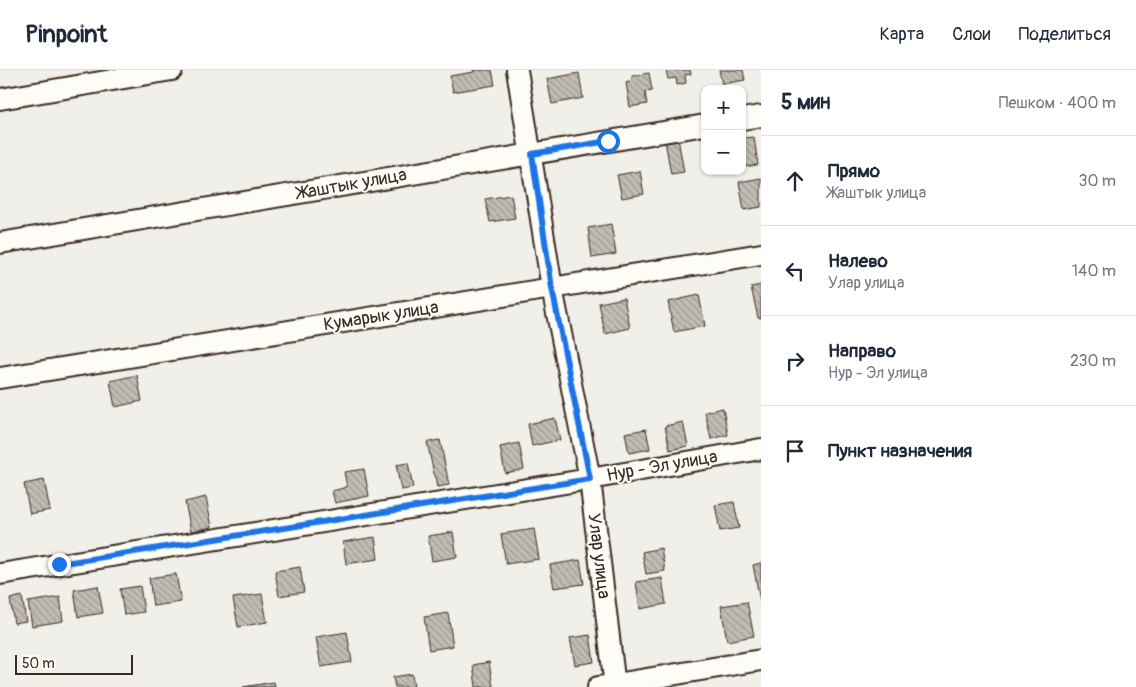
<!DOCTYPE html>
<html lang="ru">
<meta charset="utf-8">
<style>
:root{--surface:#fff;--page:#f6f6f7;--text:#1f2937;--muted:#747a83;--line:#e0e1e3}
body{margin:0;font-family:Pangolin,sans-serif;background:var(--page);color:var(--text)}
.controls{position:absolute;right:15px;top:15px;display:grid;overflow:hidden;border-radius:10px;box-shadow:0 1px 4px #0004}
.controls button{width:45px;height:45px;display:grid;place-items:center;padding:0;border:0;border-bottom:1px solid var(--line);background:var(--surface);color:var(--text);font:25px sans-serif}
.scale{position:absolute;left:15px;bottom:12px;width:118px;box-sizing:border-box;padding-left:5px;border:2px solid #3b2a1e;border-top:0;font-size:14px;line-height:18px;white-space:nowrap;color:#3b2a1e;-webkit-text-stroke:4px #fdfcf7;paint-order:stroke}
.stop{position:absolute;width:15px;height:15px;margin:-11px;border:4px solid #1a73e8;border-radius:50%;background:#fff}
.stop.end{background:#1a73e8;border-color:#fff;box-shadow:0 1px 5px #0008}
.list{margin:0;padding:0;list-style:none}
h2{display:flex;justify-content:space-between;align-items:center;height:65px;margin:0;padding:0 20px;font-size:21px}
h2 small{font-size:16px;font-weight:400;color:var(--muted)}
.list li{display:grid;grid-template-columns:32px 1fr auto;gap:15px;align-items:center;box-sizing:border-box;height:90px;padding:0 20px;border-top:1px solid var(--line)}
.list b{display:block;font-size:19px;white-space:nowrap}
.list p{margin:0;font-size:16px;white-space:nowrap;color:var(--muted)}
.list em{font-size:16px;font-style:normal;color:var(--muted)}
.icon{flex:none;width:28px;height:28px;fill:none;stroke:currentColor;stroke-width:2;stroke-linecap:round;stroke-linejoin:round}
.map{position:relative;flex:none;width:761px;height:617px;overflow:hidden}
header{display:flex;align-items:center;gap:30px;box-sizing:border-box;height:70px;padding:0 25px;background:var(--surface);border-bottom:1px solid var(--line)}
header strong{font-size:24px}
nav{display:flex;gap:28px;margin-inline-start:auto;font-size:18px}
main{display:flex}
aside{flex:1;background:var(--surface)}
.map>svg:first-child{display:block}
.building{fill:url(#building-back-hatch);stroke:#3b2a1e}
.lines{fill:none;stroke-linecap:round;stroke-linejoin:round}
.minor-casing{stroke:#3b2a1e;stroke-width:24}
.minor{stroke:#fdfcf7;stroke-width:20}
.route{stroke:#1a73e8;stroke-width:6}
.labels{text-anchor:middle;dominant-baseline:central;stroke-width:4;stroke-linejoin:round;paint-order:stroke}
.street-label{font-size:18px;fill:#3b2a1e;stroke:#fdfcf7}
</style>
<header>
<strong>Pinpoint</strong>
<nav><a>Карта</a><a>Слои</a><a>Поделиться</a></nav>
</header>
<main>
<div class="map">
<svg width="761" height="617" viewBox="0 0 761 617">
<defs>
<pattern id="building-back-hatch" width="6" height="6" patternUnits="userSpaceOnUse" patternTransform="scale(1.25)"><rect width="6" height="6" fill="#c1bcb4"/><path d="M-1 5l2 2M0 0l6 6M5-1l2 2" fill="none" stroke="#9e9992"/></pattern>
</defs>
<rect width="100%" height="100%" fill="#f1efea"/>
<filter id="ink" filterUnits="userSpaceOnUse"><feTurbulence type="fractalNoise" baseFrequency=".02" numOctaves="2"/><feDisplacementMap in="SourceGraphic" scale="10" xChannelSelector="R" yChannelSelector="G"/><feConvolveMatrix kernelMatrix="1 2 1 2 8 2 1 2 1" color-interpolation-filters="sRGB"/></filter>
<g filter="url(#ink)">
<path class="building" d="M473,0H492L495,15L453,22L450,6L474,2Z
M666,0H690L691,4L685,5L686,13L677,15L676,8L668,9Z
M719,0H743L745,10L722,14Z
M579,3L583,28L552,34L547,9Z
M649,3L652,21L645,22L647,34L630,37L626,13L632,11V6Z
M677,63L684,102L671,104L664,65Z
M754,67L758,95L744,97L742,91V68Z
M640,101L644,124L622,128L617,105Z
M761,108V137L744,140L739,112Z
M511,125L515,148L490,152L485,129Z
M611,154L616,184L592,188L588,158Z
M761,215V248H758L751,217Z
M699,225L705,256L674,262L668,232Z
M624,228L630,258L605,264L599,233Z
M137,305L142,331L115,337L110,311Z
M723,338L728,365L711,369L705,342Z
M555,348L560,370L532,376L528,354Z
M683,352L688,376L670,380L665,356Z
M646,359L650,379L629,383L625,363Z
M440,370L449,415L437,417L427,372Z
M519,373L524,399L505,403L500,377Z
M408,393L413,418L401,420L396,395Z
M364,399L369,426L335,433L332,421L347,417L344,402Z
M44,410L50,440L30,444L24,414Z
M206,427L212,457L191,461L185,432Z
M734,432L739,458L720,461L715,435Z
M534,459L539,489L506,494L501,464Z
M453,462L457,487L432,491L428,466Z
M375,467L378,489L346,494L343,472Z
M661,478L665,501L646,504L642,482Z
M580,490L584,514L554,518L550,495Z
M761,493V536L753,495Z
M300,497L304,522L279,526L275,501Z
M176,504L181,532L153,536L149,508Z
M662,508L666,534L640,539L636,512Z
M98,516L103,543L78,547L74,520Z
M140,516L144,542L124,545L120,519Z
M262,524L267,552L238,557L233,528Z
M22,526L26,551L14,553L10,529Z
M60,527L63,551L32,556L28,532Z
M747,532L754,566L727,571L721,536Z
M448,543L453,576L429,580L424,547Z
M347,562L352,592L321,597L316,567Z
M590,565L594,592L575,595L570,568Z
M489,592L493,617H476L473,595Z
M412,604L414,617H395L393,607Z
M274,612L275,617H243Z"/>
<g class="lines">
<g class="minor-casing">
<path id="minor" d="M517,0L552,218L590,409L615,617
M0,29L172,0
M742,49L761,46
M0,173L705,55
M0,308L761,184
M0,504L590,409L761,379
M598,617L761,590"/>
</g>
<use href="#minor" class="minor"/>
</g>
</g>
<g class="lines" filter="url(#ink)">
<path class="route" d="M59,494L590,409L552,218L532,84L608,71"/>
</g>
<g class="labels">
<g class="street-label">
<text transform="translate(352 114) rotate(-10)">Жаштык улица</text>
<text transform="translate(381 246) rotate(-9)">Кумарык улица</text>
<text transform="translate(662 396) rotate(-10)">Нур - Эл улица</text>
<text transform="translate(599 486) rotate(83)">Улар улица</text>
</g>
</g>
</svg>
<div class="controls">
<button>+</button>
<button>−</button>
</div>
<div class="scale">50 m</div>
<div class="stop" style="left:608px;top:71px"></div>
<div class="stop end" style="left:59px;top:494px"></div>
</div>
<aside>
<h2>5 мин<small>Пешком · 400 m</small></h2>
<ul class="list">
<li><svg class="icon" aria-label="ahead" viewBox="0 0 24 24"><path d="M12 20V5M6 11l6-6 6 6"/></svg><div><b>Прямо</b><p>Жаштык улица</p></div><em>30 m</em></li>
<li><svg class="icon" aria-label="left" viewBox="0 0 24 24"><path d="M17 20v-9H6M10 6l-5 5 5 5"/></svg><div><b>Налево</b><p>Улар улица</p></div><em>140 m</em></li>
<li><svg class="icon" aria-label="right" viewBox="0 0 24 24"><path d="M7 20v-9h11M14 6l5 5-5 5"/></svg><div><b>Направо</b><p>Нур - Эл улица</p></div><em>230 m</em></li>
<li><svg class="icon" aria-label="arrive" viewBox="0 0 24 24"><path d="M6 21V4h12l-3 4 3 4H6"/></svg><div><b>Пункт назначения</b></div></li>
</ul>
</aside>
</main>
